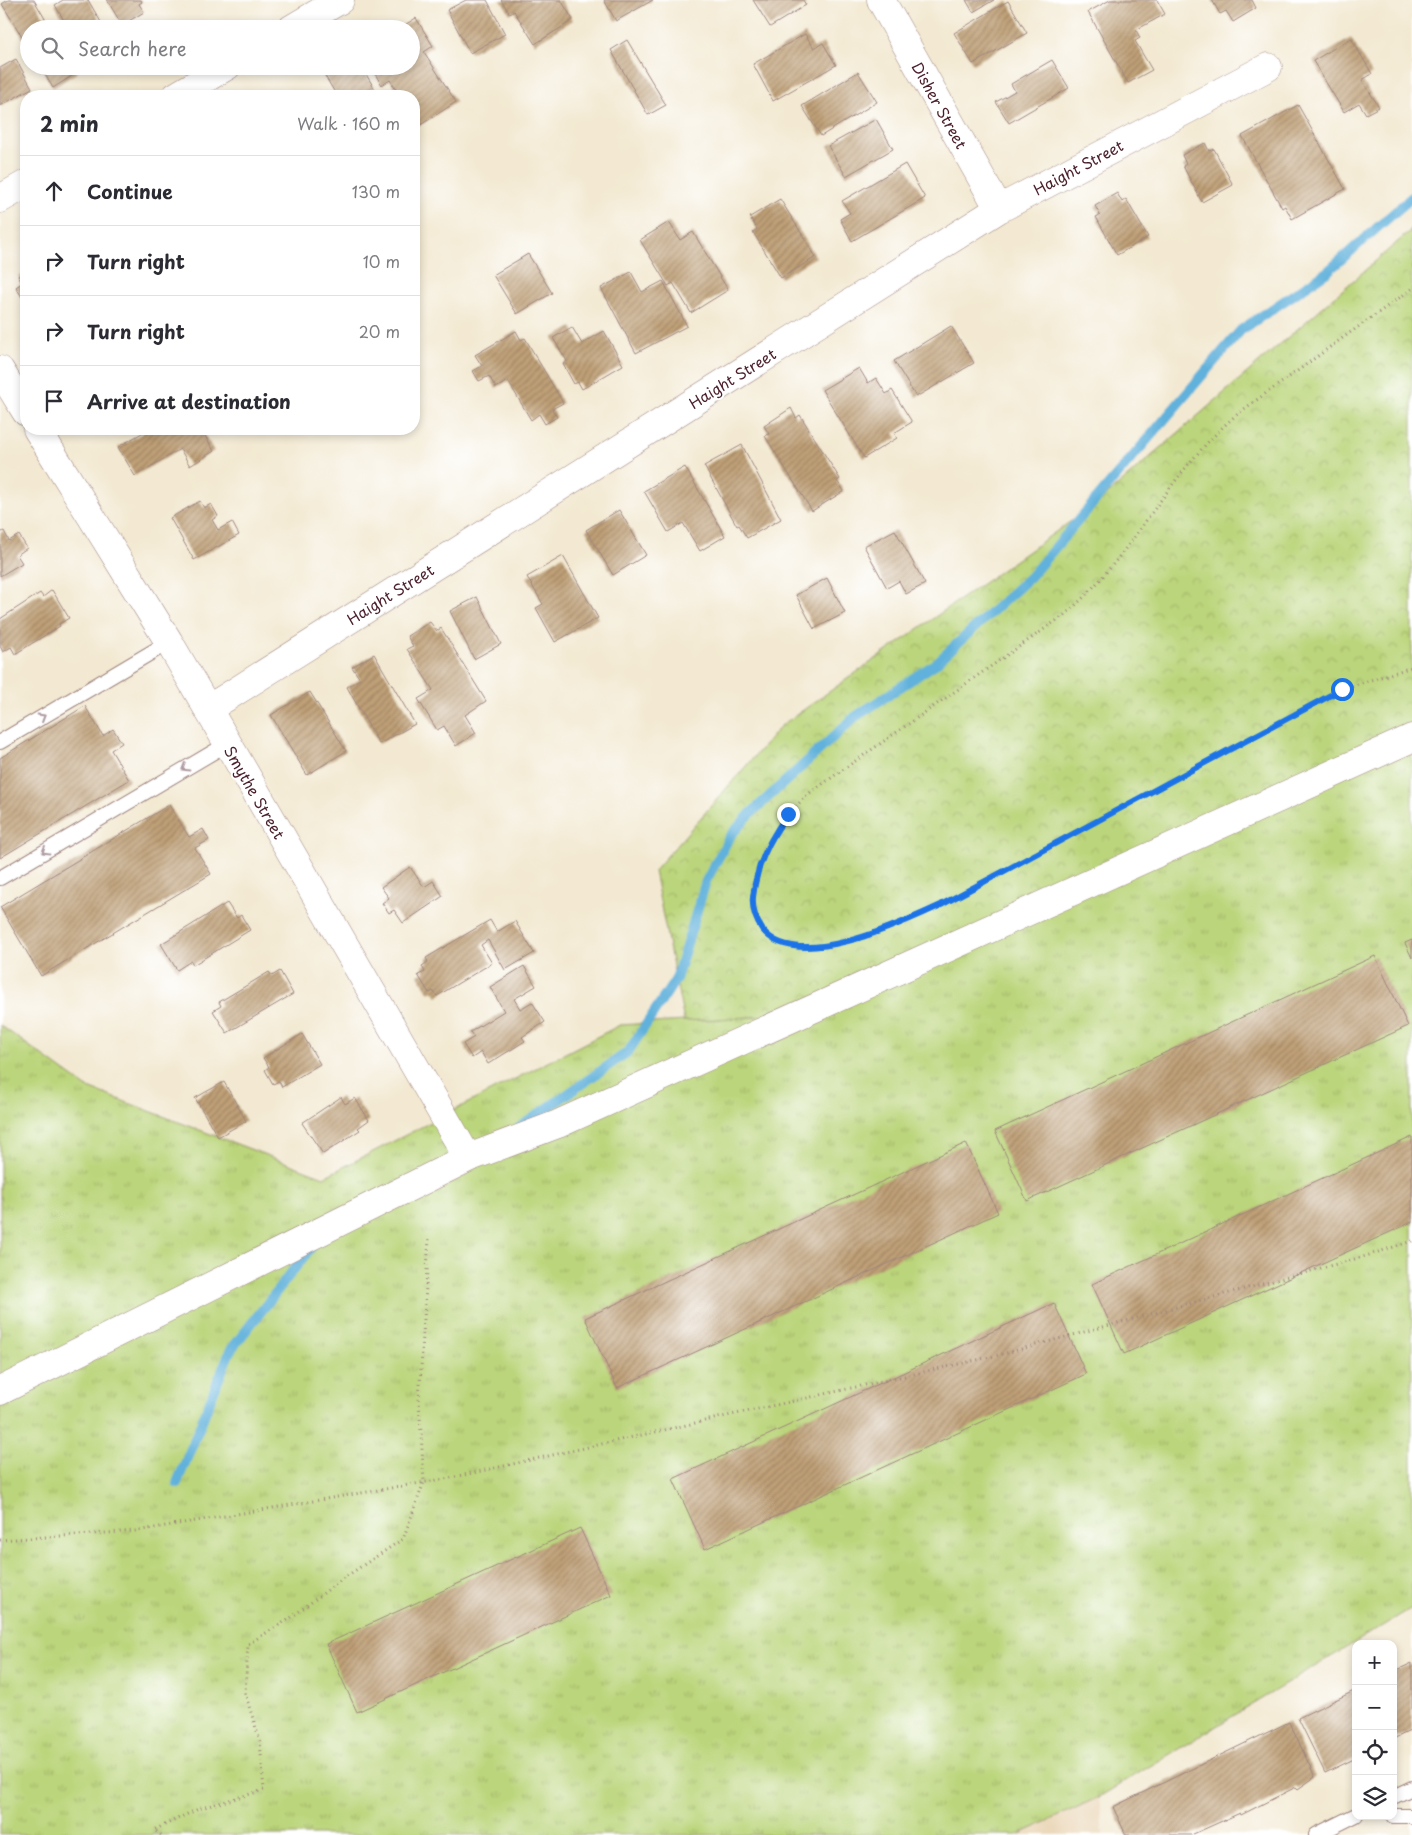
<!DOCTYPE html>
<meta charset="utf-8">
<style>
:root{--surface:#fff;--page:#f7f7f7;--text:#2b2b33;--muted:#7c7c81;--line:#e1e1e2}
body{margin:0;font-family:"Playpen Sans",sans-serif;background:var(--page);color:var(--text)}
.controls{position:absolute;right:15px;bottom:15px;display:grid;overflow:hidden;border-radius:10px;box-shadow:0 2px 8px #0003}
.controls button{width:45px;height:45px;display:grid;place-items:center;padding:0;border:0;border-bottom:1px solid var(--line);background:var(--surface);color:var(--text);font:25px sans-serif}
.stop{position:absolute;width:15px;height:15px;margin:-11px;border:4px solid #1a73e8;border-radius:50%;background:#fff}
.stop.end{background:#1a73e8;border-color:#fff;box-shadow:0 1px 5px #0008}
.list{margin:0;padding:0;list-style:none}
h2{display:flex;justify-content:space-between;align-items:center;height:65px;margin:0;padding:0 20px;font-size:21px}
h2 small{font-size:16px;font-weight:400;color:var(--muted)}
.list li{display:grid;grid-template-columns:32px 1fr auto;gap:15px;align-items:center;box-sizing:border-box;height:70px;padding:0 20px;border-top:1px solid var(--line)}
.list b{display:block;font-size:19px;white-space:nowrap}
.list em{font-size:16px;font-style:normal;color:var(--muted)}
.icon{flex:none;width:28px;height:28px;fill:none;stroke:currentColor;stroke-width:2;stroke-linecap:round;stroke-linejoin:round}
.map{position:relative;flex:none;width:1412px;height:1835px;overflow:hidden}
.search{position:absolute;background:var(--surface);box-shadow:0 2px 8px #0003;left:20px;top:20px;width:400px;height:55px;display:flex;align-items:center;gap:12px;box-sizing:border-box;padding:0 18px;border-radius:28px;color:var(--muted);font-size:19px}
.panel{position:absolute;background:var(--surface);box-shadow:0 2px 8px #0003;left:20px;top:90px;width:400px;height:345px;border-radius:20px}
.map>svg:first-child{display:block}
.built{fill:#ebd8ba}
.grass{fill:url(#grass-tufts);stroke:#827a53}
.park{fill:url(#park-crowns);stroke:#827a53}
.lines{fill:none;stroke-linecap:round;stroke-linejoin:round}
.stream{stroke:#60b1db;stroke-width:10}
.building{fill:url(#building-hatch)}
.lane-casing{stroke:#9e847e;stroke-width:16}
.street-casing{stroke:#9e847e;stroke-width:29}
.secondary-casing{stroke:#9e847e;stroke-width:29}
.path{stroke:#9e847e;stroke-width:3;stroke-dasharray:1 4;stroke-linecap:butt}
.lane{stroke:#fff;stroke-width:14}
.street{stroke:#fff;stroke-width:28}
.secondary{stroke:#fff;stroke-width:28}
.oneway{stroke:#ae9aa0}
.route{stroke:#1a73e8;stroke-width:6}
.labels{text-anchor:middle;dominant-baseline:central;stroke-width:4;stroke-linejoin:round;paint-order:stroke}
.street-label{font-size:15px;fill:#4a1f2b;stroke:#fff}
</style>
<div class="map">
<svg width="1412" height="1835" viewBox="0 0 1412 1835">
<defs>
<pattern id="grass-tufts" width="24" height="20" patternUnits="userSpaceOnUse" patternTransform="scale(1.25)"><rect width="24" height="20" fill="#bbd57b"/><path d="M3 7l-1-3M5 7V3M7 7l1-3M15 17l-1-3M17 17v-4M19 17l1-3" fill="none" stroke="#a2b66a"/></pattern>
<pattern id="park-crowns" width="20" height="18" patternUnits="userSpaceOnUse" patternTransform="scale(1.25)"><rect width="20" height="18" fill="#bbd57b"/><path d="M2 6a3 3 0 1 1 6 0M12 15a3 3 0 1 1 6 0" fill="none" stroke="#a2b66a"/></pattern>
<pattern id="building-hatch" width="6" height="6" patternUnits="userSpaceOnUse" patternTransform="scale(1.25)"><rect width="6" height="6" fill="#bfa077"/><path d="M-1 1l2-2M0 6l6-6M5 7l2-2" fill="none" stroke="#9d8262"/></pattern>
</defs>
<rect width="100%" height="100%" fill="#fff"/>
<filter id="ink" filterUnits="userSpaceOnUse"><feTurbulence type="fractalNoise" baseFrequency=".02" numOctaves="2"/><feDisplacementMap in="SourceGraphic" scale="10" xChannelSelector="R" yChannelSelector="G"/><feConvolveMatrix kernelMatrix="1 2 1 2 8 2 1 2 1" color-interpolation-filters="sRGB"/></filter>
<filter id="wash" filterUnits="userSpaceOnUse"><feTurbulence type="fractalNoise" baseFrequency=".0096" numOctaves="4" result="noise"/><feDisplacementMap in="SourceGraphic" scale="20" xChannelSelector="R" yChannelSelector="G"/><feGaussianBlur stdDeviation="1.12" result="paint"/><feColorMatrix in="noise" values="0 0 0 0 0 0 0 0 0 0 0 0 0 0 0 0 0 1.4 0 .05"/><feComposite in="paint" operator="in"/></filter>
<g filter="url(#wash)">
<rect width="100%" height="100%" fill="#f3e9d2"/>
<path class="built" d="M1099,1797L1103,1835H1018Z"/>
<path class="grass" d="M1412,729V1608L1099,1797L1018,1835H0V1025L86,1087L324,1177L620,1025L831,1012Z"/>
<path class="park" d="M1412,226V729L831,1012L684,1021L654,871L782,725L1101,500L1409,232Z"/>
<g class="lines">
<path class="stream" d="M520,1127L628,1052L676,979L706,881L730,836L750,814L855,717L935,664L1030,577L1241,330L1327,272L1412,197
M177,1483L230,1351L313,1245"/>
</g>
<g id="blocks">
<path class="building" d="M8,0H34L51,29H29V48L2,4Z
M63,0H88L105,29H69L55,5Z
M107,0H141L142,2L139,4L144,12L122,25Z
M466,0H487L505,34L470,53L447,10Z
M501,0H561L573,20L535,44L514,11L510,14Z
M604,0H653L616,21Z
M753,0H803L806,5L770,27Z
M966,0H994L973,12Z
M1110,0H1157L1165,14L1136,30L1140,38L1135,41L1152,70L1128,83L1088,12Z
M1212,0H1252L1256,8L1233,22L1226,11L1220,14Z
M1008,1L1027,33L973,64L954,33Z
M416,18L433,46L424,52L456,102L419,126L414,118V96H400L390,80L382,85L370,66H411V29H398Z
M805,34L814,48L823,43L836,65L773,101L753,64Z
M1351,38L1372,74L1362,80L1379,107L1366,114L1359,103L1344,112L1313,61Z
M627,40L666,105L648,115L611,50Z
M16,59L32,88L0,106V68Z
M1052,60L1069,88L1009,123L996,102L1015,91L1011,84Z
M40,66H74L78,72L53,88Z
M319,66H361L379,96H337Z
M858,72L877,102L821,136L802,106Z
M1298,105L1345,189L1292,219L1285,206L1282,208L1242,136Z
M876,119L893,149L846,176L828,146Z
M1205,143L1209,151L1214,149L1233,185L1202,202L1183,166L1186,164L1182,155Z
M905,164L925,198L852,241L840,219L850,213L842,201Z
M1117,193L1122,202L1126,199L1148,237L1117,255L1096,217L1100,215L1095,206Z
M780,199L816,257L781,278L753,232L757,229L750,217Z
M669,222L680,240L693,232L728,290L691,313L673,283L668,286L640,240Z
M528,254L552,293L517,314L493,275Z
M26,271V304L16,287L22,283L18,276Z
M631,272L642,292L663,281L687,326L636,353L601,288Z
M951,326L974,363L916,397L894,361Z
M572,327L582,344L604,331L623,365L582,389L578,382L574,384L563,364L567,361L553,338Z
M516,331L521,340L525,338L563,403L552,409L557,417L545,424L539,414L531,420L508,381L496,388L489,376L479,381L473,371L482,366L475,355Z
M859,368L868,383L876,378L886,394L892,390L912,422L894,433L897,438L864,458L822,390Z
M791,408L796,418L800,415L840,479L837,481L844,491L812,511L765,436L769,434L764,426Z
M149,429H201L214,451L190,466L180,449L135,476L118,447Z
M742,445L781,519L747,538L739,525L737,526L704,466Z
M685,467L725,536L700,551L683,523L668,532L644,491Z
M200,501L204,508L211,504L218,516L212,520L218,530L232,522L239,535L194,560L170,518Z
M619,510L646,555L613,575L586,530Z
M895,530L925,584L906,594L899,581L887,588L864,546Z
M4,531L9,541L19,535L27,548L17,555L22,563L0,576V533Z
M563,556L598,618L555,642L536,608L543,604L527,577Z
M827,578L845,613L814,629L796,595Z
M52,590L69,618L59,624L60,626L15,654L11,647L3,652L0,646V619L40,593L43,597Z
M477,597L501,644L474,659L450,611Z
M430,622L437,631L441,628L486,701L465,715L476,733L456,746L444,726L437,730L418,699L433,690L407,649L413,646L407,636Z
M374,654L415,724L379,744L347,687L360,679L352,667Z
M310,692L346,751L307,775L271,715Z
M85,706L103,736L113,729L122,743L111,750L129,780L0,858V758Z
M169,805L189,837L203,829L209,840L195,848L211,874L41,976L0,907Z
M410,867L424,887L433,881L443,896L403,923L394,910L389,913L382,903L389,898L381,887Z
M227,903L237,918L241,915L250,930L193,965L191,961L177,970L161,944Z
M490,920L497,932L515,921L534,953L505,970L488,940L481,945L492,963L437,996L433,991L429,993L418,975L425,972L422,966L428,962L426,958Z
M1412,940V958L1405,943Z
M1375,956L1408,1026L1027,1201L995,1131Z
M524,966L536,986L514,999L520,1009L532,1002L545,1022L522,1037L525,1041L488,1064L481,1052L472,1058L463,1044L474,1037L470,1032L504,1011L490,987Z
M280,971L293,994L227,1033L213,1011L221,1006L219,1002L269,972L272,976Z
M302,1034L320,1064L282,1087L279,1081L273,1084L265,1070L269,1067L263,1058Z
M224,1082L246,1121L218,1137L195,1098Z
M341,1097L345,1104L355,1098L369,1120L358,1128L360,1130L323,1154L302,1123Z
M1412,1137V1222L1124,1354L1092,1284Z
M966,1143L998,1213L617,1388L585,1318Z
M1054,1303L1086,1374L705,1549L673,1479Z
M580,1528L611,1595L357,1712L326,1644Z
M1412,1663V1730L1393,1739V1672Z
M1356,1690V1758L1325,1773L1298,1718Z
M1289,1722L1315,1777L1298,1789L1296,1787L1241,1815L1240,1813L1191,1835H1126L1113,1807Z"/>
</g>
</g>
<g filter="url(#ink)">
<use href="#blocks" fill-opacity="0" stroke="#9e847e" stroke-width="1"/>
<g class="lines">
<g class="lane-casing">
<path id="lane" d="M0,742L169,642
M0,878L227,744
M1393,1797L1412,1788
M1393,1816H1412
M1316,1835L1356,1815"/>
</g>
<g class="street-casing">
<path id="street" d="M881,0L999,209
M0,370L26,412
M37,429L169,642L468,1158
M208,709L999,209L1268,67
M0,1391L468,1158L558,1124L1412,738"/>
</g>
<g class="secondary-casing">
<path id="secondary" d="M291,29L340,0
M176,96L227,66
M0,199L26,184"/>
</g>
<path class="path" d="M1412,289C1369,319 1327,349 1285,380C1263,396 1238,411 1219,431C1161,487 1126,564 1063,616L811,792C780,817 732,889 761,928C768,937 777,943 789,945C846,954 906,922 955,897L1342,689L1412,667
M0,1540L136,1531L450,1478L999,1355L1366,1256L1412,1241
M161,1835L154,1830L198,1809L264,1790L260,1741L245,1693L248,1644L289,1619L345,1577L403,1539L424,1482L419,1400L429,1238"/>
<use href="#lane" class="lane"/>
<use href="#street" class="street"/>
<use href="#secondary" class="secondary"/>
</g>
<defs><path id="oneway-chevron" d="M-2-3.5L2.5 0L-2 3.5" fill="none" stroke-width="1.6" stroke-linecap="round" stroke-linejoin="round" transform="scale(1.25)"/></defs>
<g class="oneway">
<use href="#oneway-chevron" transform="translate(42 717) rotate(-31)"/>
<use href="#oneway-chevron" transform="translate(185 768) rotate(149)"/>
<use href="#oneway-chevron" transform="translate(45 851) rotate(149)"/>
</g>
</g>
<g class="lines" filter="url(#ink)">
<path class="route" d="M788,814C770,838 756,866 753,897C752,909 755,919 762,929C796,974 902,923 941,905L1342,689"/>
</g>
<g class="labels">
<g class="street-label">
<text transform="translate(940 105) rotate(61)">Disher Street</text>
<text transform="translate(1078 167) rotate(-28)">Haight Street</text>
<text transform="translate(732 378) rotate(-32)">Haight Street</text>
<text transform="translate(390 594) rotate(-32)">Haight Street</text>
<text transform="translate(255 792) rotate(60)">Smythe Street</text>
</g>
</g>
</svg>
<div class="controls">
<button>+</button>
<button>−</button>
<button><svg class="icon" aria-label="locate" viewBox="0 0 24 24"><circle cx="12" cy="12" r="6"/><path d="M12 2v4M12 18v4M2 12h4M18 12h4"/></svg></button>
<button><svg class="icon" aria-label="layers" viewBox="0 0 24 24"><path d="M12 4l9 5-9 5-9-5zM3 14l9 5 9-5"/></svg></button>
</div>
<div class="stop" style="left:1342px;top:689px"></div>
<div class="stop end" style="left:788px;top:814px"></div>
<div class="search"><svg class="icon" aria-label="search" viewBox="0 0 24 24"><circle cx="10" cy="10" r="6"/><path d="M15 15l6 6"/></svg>Search here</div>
<section class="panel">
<h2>2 min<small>Walk · 160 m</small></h2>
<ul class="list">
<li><svg class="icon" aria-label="ahead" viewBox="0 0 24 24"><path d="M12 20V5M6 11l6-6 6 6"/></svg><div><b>Continue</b></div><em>130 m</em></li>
<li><svg class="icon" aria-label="right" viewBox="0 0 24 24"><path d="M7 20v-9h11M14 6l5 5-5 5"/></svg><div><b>Turn right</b></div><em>10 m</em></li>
<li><svg class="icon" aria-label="right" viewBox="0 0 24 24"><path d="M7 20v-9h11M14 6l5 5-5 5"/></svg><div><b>Turn right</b></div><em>20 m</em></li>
<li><svg class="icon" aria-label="arrive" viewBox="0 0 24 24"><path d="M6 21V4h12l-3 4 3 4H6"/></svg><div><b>Arrive at destination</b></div></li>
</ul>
</section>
</div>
